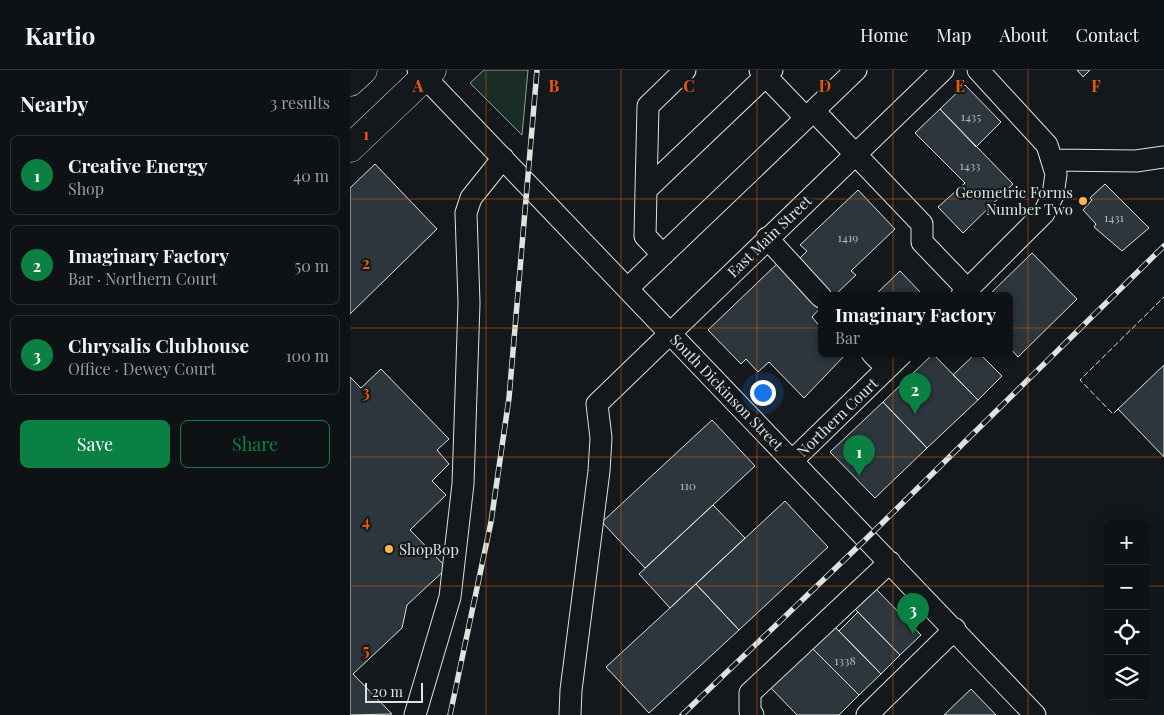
<!DOCTYPE html>
<meta charset="utf-8">
<style>
:root{--surface:#0f1215;--page:#1d2022;--text:#f1f3f6;--muted:#9b9ea0;--line:#2f3234;--accent:#0b8043}
body{margin:0;font-family:"Playfair Display",serif;background:var(--page);color:var(--text)}
.controls{position:absolute;right:15px;bottom:15px;display:grid;overflow:hidden;border-radius:8px;box-shadow:0 5px 20px #0002}
.controls button{width:45px;height:45px;display:grid;place-items:center;padding:0;border:0;border-bottom:1px solid var(--line);background:var(--surface);color:var(--text);font:25px sans-serif}
.scale{position:absolute;left:15px;bottom:12px;width:58px;box-sizing:border-box;padding-left:5px;border:2px solid #d8e6dc;border-top:0;font-size:14px;line-height:18px;white-space:nowrap;color:#d8e6dc;-webkit-text-stroke:4px #14181c;paint-order:stroke}
.you{position:absolute;left:412px;top:322px;width:18px;height:18px;margin:-12px;border:4px solid #fff;border-radius:50%;background:#1a73e8;box-shadow:0 0 0 8px #1a73e833}
.badge{display:grid;place-items:center;width:32px;height:32px;border-radius:50%;background:var(--accent);color:#fff;font-size:16px;font-weight:700}
.pin{position:absolute;translate:-50% -41px;filter:drop-shadow(0 1px 2px #0008)}
.pin::after{content:'';position:absolute;top:26px;width:18px;height:15px;background:inherit;clip-path:polygon(0 0,100% 0,50% 100%)}
.popup{position:absolute;left:468px;top:222px;width:195px;height:65px;box-sizing:border-box;display:grid;place-content:center;border-radius:8px;background:var(--surface);filter:drop-shadow(0 1px 4px #0005);font-size:16px;white-space:nowrap;color:var(--muted)}
.popup b{font-size:19px;color:var(--text)}
.popup::after{content:'';position:absolute;left:50%;top:100%;margin-left:-10px;border:10px solid transparent;border-top-color:var(--surface)}
.list{margin:0;padding:0;list-style:none}
h2{display:flex;justify-content:space-between;align-items:center;height:65px;margin:0;padding:0 20px;font-size:21px}
h2 small{font-size:16px;font-weight:400;color:var(--muted)}
.list li{display:grid;grid-template-columns:32px 1fr auto;gap:15px;align-items:center;box-sizing:border-box;height:80px;margin:0 10px 10px;padding:0 10px;border:1px solid var(--line);border-radius:8px}
.list b{display:block;font-size:19px;white-space:nowrap}
.list p{margin:0;font-size:16px;white-space:nowrap;color:var(--muted)}
.list em{font-size:16px;font-style:normal;color:var(--muted)}
.actions{display:flex;gap:10px;padding:15px 20px}
.actions a{flex:1;padding:11px 0;border:1px solid var(--accent);border-radius:8px;text-align:center;font-size:18px;color:var(--accent)}
.actions .main{background:var(--accent);color:#fff}
.icon{flex:none;width:28px;height:28px;fill:none;stroke:currentColor;stroke-width:2;stroke-linecap:round;stroke-linejoin:round}
.map{position:relative;flex:none;width:814px;height:645px;overflow:hidden}
header{display:flex;align-items:center;gap:30px;box-sizing:border-box;height:70px;padding:0 25px;background:var(--surface);border-bottom:1px solid var(--line)}
header strong{font-size:24px}
nav{display:flex;gap:28px;margin-inline-start:auto;font-size:18px}
main{display:flex}
aside{flex:1;background:var(--surface)}
.map>svg:first-child{display:block}
.green{fill:#1a2d24;stroke:#939e99}
.building{fill:#2c363c;stroke:#d8e6dc}
.lines{fill:none;stroke-linecap:round;stroke-linejoin:round}
.minor-casing{stroke:#d8e6dc;stroke-width:23}
.major-casing{stroke:#d8e6dc;stroke-width:29}
.minor{stroke:#14181c;stroke-width:21}
.major{stroke:#14181c;stroke-width:28}
.rail-casing{stroke:#d8e6dc;stroke-width:5.5}
.rail{stroke:#14181c;stroke-width:4;stroke-dasharray:11;stroke-linecap:butt}
.fence{stroke:#d8e6dc;stroke-width:1;stroke-dasharray:6 2.5;stroke-linecap:butt}
.grid{fill:none;stroke:#e8590c;stroke-width:1;stroke-opacity:0.55}
.poi-dot{fill:#ffb74d;stroke:#14181c;stroke-width:2}
.labels{text-anchor:middle;dominant-baseline:central;stroke-width:4;stroke-linejoin:round;paint-order:stroke}
.number-label{font-size:12px;fill:#adbab4}
.poi-label{font-size:15px;fill:#d8e6dc;stroke:#14181c;text-anchor:end}
.street-label{font-size:15px;fill:#d8e6dc;stroke:#14181c}
.grid-label{font-size:16px;text-anchor:middle;font-weight:bold;fill:#e8590c;stroke:#14181c;stroke-width:4;stroke-linejoin:round;paint-order:stroke}
</style>
<header>
<strong>Kartio</strong>
<nav><a>Home</a><a>Map</a><a>About</a><a>Contact</a></nav>
</header>
<main>
<aside>
<h2>Nearby<small>3 results</small></h2>
<ul class="list">
<li><span class="badge">1</span><div><b>Creative Energy</b><p>Shop</p></div><em>40 m</em></li>
<li><span class="badge">2</span><div><b>Imaginary Factory</b><p>Bar · Northern Court</p></div><em>50 m</em></li>
<li><span class="badge">3</span><div><b>Chrysalis Clubhouse</b><p>Office · Dewey Court</p></div><em>100 m</em></li>
</ul>
<div class="actions"><a class="main">Save</a><a>Share</a></div>
</aside>
<div class="map">
<svg width="814" height="645" viewBox="0 0 814 645">
<rect width="100%" height="100%" fill="#14181c"/>
<path class="green" d="M134,0H178L172,65L120,13Z"/>
<path class="building" d="M727,0H740L733,7Z
M615,15L651,52L626,77L590,39Z
M590,39L663,114L613,163L588,137L615,113L565,63Z
M25,94L87,159L0,244V118Z
M755,114L799,158L772,181L744,157L746,154L733,140L742,130L740,128Z
M508,120L545,159L501,201L506,205L485,225H478L446,192L457,181L450,175Z
M682,183L727,229L668,287L659,277V225H639Z
M429,192L471,237L462,247L471,258V283L496,284L454,328L419,292L408,302L396,289L391,294L358,260Z
M550,201L572,224L525,225Z
M626,283H629L652,306L628,330L603,305Z
M583,284L628,330L577,378L533,332Z
M814,295V387L768,339Z
M31,299L99,369L87,380L99,394L82,411L96,425L60,460L97,498L57,535L52,558L3,604L42,644L0,645V307L11,318Z
M533,332L577,378L525,428L480,382Z
M362,350L405,396L295,498L252,452Z
M435,431L478,477L389,560L346,514Z
M363,435L395,468L320,538L289,504Z
M346,514L389,560L299,643L256,597Z
M522,515L571,565L550,585L502,536Z
M508,542L550,585L531,604L489,561Z
M482,554L531,604L509,625L460,576Z
M460,576L509,625L489,645H447L419,616Z
M621,619L646,645H594Z"/>
<g class="lines">
<g class="minor-casing">
<path id="minor" d="M68,0L685,645
M335,0L298,36L296,120L422,0
M464,41L572,154V172L618,220
M456,48L506,0
M702,90L786,91L814,87
M296,120L295,166L313,185
M417,168L471,227
M278,218L456,48L410,0
M612,225L694,143L703,125L706,104L697,75L628,0
M522,283L537,298
M443,390L553,283
M65,645L100,527L113,414L119,233L116,143L121,128L153,88
M220,645L221,620L249,401L251,368L247,334L593,0
M403,645L400,641V623L540,492
M517,645L605,559"/>
</g>
<g class="major-casing">
<path id="major" d="M0,12L13,0
M0,78L82,0"/>
</g>
<use href="#minor" class="minor"/>
<use href="#major" class="major"/>
<g class="rail-casing">
<path id="rail" d="M100,645L141,452L159,328L187,0
M332,645L516,469L814,176"/>
</g>
<use href="#rail" class="rail"/>
<path class="fence" d="M768,339L763,344L730,310L814,227"/>
</g>
<path class="grid" d="M136,0V645M271,0V645M407,0V645M543,0V645M678,0V645M0,129H814M0,258H814M0,387H814M0,516H758M795,516H814"/>
<g class="poi-dot">
<circle cx="733" cy="131" r="5"/>
<circle cx="39" cy="479" r="5"/>
</g>
<g class="labels">
<g class="number-label">
<text x="621" y="46">1435</text>
<text x="620" y="95">1433</text>
<text x="764" y="147">1431</text>
<text x="498" y="167">1419</text>
<text x="338" y="415">110</text>
<text x="495" y="590">1338</text>
</g>
<g class="poi-label">
<text x="723" y="122">Geometric Forms<tspan x="723" dy="17">Number Two</tspan></text>
<text x="49" y="479" text-anchor="start">ShopBop</text>
</g>
<g class="street-label">
<text transform="translate(419 166) rotate(-44)">East Main Street</text>
<text transform="translate(377 322) rotate(46)">South Dickinson Street</text>
<text transform="translate(487 347) rotate(-44)">Northern Court</text>
</g>
</g>
<g class="grid-label">
<text x="68" y="22">A</text>
<text x="204" y="22">B</text>
<text x="339" y="22">C</text>
<text x="475" y="22">D</text>
<text x="610" y="22">E</text>
<text x="746" y="22">F</text>
<text x="16" y="70">1</text>
<text x="16" y="199">2</text>
<text x="16" y="328">3</text>
<text x="16" y="457">4</text>
<text x="16" y="586">5</text>
</g>
</svg>
<div class="controls">
<button>+</button>
<button>−</button>
<button><svg class="icon" aria-label="locate" viewBox="0 0 24 24"><circle cx="12" cy="12" r="6"/><path d="M12 2v4M12 18v4M2 12h4M18 12h4"/></svg></button>
<button><svg class="icon" aria-label="layers" viewBox="0 0 24 24"><path d="M12 4l9 5-9 5-9-5zM3 14l9 5 9-5"/></svg></button>
</div>
<div class="scale">20 m</div>
<div class="you"></div>
<div class="pin badge" style="left:509px;top:406px">1</div>
<div class="pin badge" style="left:565px;top:344px">2</div>
<div class="popup"><b>Imaginary Factory</b>Bar</div>
<div class="pin badge" style="left:563px;top:564px">3</div>
</div>
</main>
